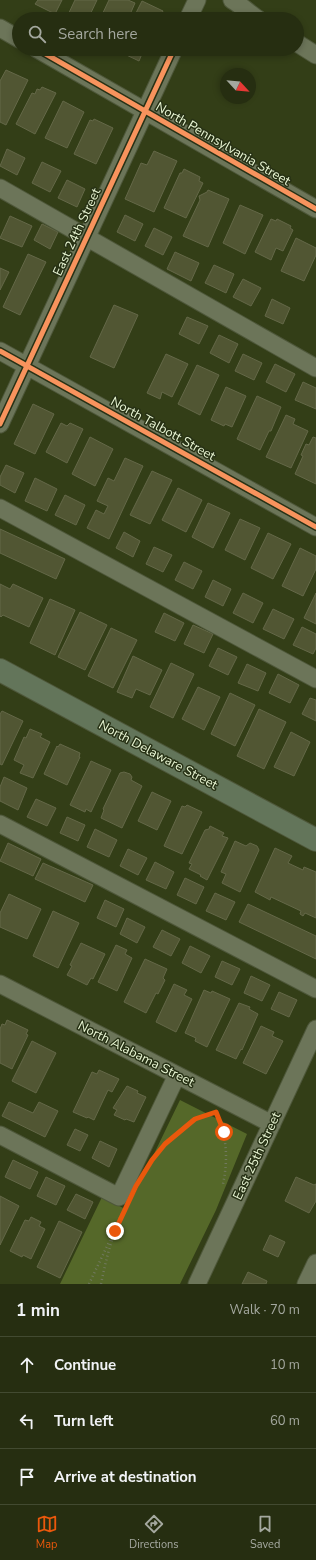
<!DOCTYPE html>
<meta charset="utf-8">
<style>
:root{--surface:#262e11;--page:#2e361a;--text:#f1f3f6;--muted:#a4a89f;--line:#424a31;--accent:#ea580c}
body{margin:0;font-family:"Nunito Sans",sans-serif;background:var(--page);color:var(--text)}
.compass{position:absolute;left:220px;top:68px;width:36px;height:36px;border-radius:50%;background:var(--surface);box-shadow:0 2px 6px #0003;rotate:116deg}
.stop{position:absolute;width:12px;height:12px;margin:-9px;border:3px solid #ea580c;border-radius:50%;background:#fff}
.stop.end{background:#ea580c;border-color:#fff;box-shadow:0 1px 4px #0008}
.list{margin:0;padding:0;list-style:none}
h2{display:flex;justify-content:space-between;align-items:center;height:52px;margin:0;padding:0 16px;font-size:17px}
h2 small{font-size:13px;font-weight:400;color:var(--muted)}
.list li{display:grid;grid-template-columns:26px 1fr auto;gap:12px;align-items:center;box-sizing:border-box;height:56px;padding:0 16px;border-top:1px solid var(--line)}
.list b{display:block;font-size:15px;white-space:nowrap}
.list em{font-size:13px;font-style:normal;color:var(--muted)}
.icon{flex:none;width:22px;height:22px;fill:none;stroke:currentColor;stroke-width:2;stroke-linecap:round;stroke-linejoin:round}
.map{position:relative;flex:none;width:316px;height:1284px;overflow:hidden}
.search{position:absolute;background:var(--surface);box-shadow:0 2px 6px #0003;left:12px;right:12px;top:12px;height:44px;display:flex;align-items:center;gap:10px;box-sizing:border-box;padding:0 14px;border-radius:22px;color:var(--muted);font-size:15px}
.sheet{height:220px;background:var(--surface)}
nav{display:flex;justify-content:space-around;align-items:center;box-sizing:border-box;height:56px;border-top:1px solid var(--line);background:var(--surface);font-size:11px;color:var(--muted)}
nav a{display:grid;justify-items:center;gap:2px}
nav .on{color:var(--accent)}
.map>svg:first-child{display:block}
.green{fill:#556829}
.building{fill:#515633;stroke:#646848}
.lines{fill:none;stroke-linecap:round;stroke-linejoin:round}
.minor-casing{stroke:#4e573a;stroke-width:19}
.major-casing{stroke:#4e573a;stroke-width:24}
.path{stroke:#71795f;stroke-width:2.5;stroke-dasharray:1 3;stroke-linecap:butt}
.minor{stroke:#6c7559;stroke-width:17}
.major{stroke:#63755a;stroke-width:22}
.cycleway-casing{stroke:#273115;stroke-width:8}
.cycleway{stroke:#f8935d;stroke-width:5}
.route{stroke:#ea580c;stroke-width:5}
.labels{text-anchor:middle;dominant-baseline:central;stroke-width:3;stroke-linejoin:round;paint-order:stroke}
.street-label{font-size:13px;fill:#e9f6d4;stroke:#273115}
</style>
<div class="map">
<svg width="316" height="1284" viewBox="0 0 316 1284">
<rect width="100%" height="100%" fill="#333e17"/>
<path class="green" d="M180,1100L247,1134L216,1210L180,1284H60L102,1197L127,1210Z"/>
<path class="building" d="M38,0H62L55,14L35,4Z
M75,0H97L88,19H66Z
M109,0H128L135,3L128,19H100Z
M142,1L163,11L159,19H133Z
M119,49H144L139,61L118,51Z
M6,70L28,80L6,125L0,122V81Z
M42,87L56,93L35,134L16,124L32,93L35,94L37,89L40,90Z
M63,101L84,112L67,148L45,138Z
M94,119L113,128L96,164L74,154L90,120L93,121Z
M7,149L25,158L17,175L0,166Z
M154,151L177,161L154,212L125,199L141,163L147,165Z
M42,162L61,171L50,192L32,183Z
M184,169L200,177L199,181L203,183L186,218L164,208L180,173H182Z
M67,180L85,189L77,207L58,198Z
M208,190L229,199L208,247L183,236L200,200L199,196L207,192Z
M240,205L263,215L245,254L223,243Z
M125,215L143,224L135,241L117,232Z
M10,216L32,226L22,247L0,238Z
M271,219L276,221L277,219L291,226L290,228L293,230L283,251L276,248L271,260L255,252Z
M42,224L58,232L50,249L34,240Z
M154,228L172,237L163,255L145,246Z
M296,238L316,248V255L304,281L281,271Z
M175,252L199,263L191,281L167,269Z
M28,254L46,262L20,315L3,307Z
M214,265L234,274L226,293L205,283Z
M0,268L9,272L0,290Z
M243,279L261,288L251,306L233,297Z
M272,299L290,308L283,324L265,316Z
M114,305L138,315L114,368L90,357Z
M187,317L208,326L199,344L179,334Z
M219,335L238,344L229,363L210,353Z
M166,354L188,364L172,397L162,392L160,399L147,393Z
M243,354L262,363L254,380L235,371Z
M275,364L295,374L286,392L266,382Z
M197,365L219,375L200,415L178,404Z
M303,382L316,388V409L295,400Z
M226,387L246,396L232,427L225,424L224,426L211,420Z
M257,396L281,407L271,431H269L260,450L237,439Z
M33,404L54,414L35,454L14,444Z
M286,415L295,419L293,424L308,431L291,468L266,457Z
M61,423L67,426L70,423L83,429L67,463L46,452Z
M90,437L113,449L95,486L72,474Z
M313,437L316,438V484L295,474L303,456L301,455L306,444L309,445Z
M125,458L143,466L109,539L87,528L96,510L104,514L108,506L97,501L108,478L114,481Z
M6,465L24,473L15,493L0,485V477Z
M152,471L172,480L150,524L130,515Z
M35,478L57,489L47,511L25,501Z
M178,488L202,500L186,532L162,520Z
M65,495L85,505L76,525L55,515Z
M208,503L230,513L213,548L192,537Z
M240,519L260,528L245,560L225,550Z
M0,529L65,559L56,579L0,553Z
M124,532L140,541L133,557L116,548Z
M268,533L291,544L273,579L251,568Z
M154,547L172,555L163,572L146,564Z
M300,548L316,556V569L303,596L282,586Z
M184,562L202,571L193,589L175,580Z
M213,580L231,589L223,606L205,597Z
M0,584L10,589L13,584L43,598L29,627L3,615L1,617L0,616Z
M243,593L263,603L253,623L233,613Z
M316,593V624L304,618Z
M50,599L75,610L55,655L30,643Z
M273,609L294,619L284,639L263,629Z
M80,612L107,625L85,670L58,657Z
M164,613L184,623L175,641L155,632Z
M193,625L213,634L204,653L184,644Z
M302,627L316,634V648L313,654L293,645Z
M111,628L137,640L113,688L88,676Z
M218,648L237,657L228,675L209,666Z
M133,656L162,670L150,695L136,689L132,698L117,692Z
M171,663L194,674L173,718L150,707Z
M247,664L266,673L258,691L238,683Z
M278,674L299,685L290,703L269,693Z
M198,687L220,697L204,730L182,719Z
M230,693L255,705L235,746L211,734Z
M310,698L316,700V721L302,714Z
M259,709L286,722L264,769L237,756Z
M2,711L23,721L2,765L0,764V714Z
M30,729L42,734L40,737L50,742L33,778L20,773L24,765L14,760L24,737L26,738Z
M291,732L310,742L294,776L274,767Z
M60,744L80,753L79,757H80L67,785L44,774L57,746L58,747Z
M91,761L111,770L91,812L86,809L85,812L70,805Z
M124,772L130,774L132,777L131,780L142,786L122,828L101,818L104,810L103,809L120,773Z
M4,777L27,788L18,810L0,801V787Z
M152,792L171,801L157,830L138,821Z
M36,799L56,808L47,826L27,817Z
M187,805L202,812L182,854L164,846L182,806L185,807Z
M67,817L85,825L78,841L60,833Z
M210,826L224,833L222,836L228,838L207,880L200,876L201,875L189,869L192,864L189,863L205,830L209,829Z
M95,829L117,840L109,857L87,847Z
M235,841L246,846L250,843L257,846L259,850L240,892L222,883L226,874L221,872Z
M8,843L41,859L33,876L0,861Z
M275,848L292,856L288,863L303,870L304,867L316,872V918L305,913L303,916L300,914L301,911L271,897L270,900L255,892Z
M128,849L147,858L138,875L120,866Z
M155,862L174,872L166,889L146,880Z
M43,863L93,885L85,902L35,879Z
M185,878L204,887L196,904L177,895Z
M215,893L235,902L226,920L206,911Z
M9,894L41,909L27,939L0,927V913Z
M105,900L124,909L116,927L97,918Z
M248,904L316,936V959L239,922Z
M53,911L79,923L58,968L33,956Z
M127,918L145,927L137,943L120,934Z
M162,930L180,939L171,956L153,947Z
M81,943L105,954L93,979L91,978L87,985L67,975L72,966L70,965Z
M116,945L127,950L125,954L132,958L117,991L98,982Z
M190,946L210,956L201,973L182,963Z
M145,959L167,969L163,978L165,980L158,994L156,993L146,1013L124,1002Z
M222,961L240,969L232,985L215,977Z
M251,976L270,985L262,1001L244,993Z
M174,984L187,990L184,995L192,999L176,1032L156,1022Z
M204,990L211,993L212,991L230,999L207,1047L195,1041L196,1038L185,1033Z
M279,992L297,1000L289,1017L271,1009Z
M239,1003L250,1007L249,1009L258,1014L242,1050L241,1049L236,1059L216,1050Z
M7,1020L28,1030L26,1034L28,1035L12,1069L0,1063V1029L2,1024L5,1025Z
M261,1026L274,1032L272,1036L283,1041L266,1074L243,1063Z
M32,1041L56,1053L36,1093L12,1081Z
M99,1070L119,1079L112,1092L108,1090L94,1120L88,1117L87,1118L73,1112L92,1072L97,1074Z
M127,1086L138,1091L137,1093L146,1097L134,1122L126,1119L125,1120L114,1115L117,1110L113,1108Z
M9,1102L33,1113L39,1102L58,1111L45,1137L2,1116Z
M75,1129L88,1135L80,1151L67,1145Z
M100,1141L117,1149L109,1167L92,1158Z
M13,1160L38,1172L30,1189L5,1177Z
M46,1177L65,1186L56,1205L37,1196Z
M296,1177L314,1185L316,1184V1201L309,1213L285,1201Z
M76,1194L93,1202L85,1219L67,1210Z
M0,1196L19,1206L0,1245Z
M31,1217L41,1222L39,1226L45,1229L31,1259L23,1255L22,1257L10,1251L25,1220L29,1221Z
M59,1221L82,1232L60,1278L37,1267Z
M270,1235L285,1242L278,1257L263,1250Z
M248,1272L267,1281L266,1284H242Z"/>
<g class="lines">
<g class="minor-casing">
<path id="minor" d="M232,0C242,6 249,13 258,19
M188,19L197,0
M0,28L19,39
M297,43L316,55
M37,49L316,209
M0,188L316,368
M0,351L316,527
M0,424L174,49
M0,508L316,679
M0,824L316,989
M0,984L272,1124
M0,1135L119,1197L177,1075
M197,1284L316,1029
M306,1284L316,1263"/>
</g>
<g class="major-casing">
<path id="major" d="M0,670L316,840"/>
</g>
<path class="path" d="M218,1116C227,1139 228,1160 223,1184
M165,1144L195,1119L214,1113
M89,1284L110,1240
M101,1284C106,1259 112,1236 122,1213"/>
<use href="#minor" class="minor"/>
<use href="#major" class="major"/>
<g class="cycleway-casing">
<path id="cycleway" d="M37,49L316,209
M0,351L316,527
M0,424L174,49"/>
</g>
<use href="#cycleway" class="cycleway"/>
</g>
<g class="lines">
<path class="route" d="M115,1231L136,1186L152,1160L165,1144L195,1119L216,1112L224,1132"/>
</g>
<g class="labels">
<g class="street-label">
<text transform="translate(223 144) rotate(30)">North Pennsylvania Street</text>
<text transform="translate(77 232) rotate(-65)">East 24th Street</text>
<text transform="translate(163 429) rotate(29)">North Talbott Street</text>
<text transform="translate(158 755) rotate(28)">North Delaware Street</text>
<text transform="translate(136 1054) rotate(27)">North Alabama Street</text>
<text transform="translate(257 1156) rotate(-65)">East 25th Street</text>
</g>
</g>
</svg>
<svg class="compass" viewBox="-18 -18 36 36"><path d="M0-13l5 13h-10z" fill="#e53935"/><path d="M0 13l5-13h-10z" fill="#a4a89f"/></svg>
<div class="stop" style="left:224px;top:1132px"></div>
<div class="stop end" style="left:115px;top:1231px"></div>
<div class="search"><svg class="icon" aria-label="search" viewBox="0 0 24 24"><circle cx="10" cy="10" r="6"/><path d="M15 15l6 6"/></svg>Search here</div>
</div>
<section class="sheet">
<h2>1 min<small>Walk · 70 m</small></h2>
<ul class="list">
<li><svg class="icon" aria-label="ahead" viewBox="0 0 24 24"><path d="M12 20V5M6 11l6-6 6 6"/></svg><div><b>Continue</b></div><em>10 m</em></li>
<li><svg class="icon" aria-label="left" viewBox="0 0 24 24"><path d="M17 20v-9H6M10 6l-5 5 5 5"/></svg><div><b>Turn left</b></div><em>60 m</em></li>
<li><svg class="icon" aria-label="arrive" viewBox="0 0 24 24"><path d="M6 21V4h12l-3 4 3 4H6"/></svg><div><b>Arrive at destination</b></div></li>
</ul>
</section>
<nav>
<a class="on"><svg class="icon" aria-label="map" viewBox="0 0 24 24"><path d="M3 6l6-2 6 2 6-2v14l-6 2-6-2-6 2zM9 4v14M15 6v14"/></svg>Map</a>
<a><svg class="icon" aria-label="directions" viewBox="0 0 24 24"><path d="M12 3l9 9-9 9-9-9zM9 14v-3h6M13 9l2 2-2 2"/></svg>Directions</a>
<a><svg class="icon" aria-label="saved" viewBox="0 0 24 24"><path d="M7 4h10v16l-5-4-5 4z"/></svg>Saved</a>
</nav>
